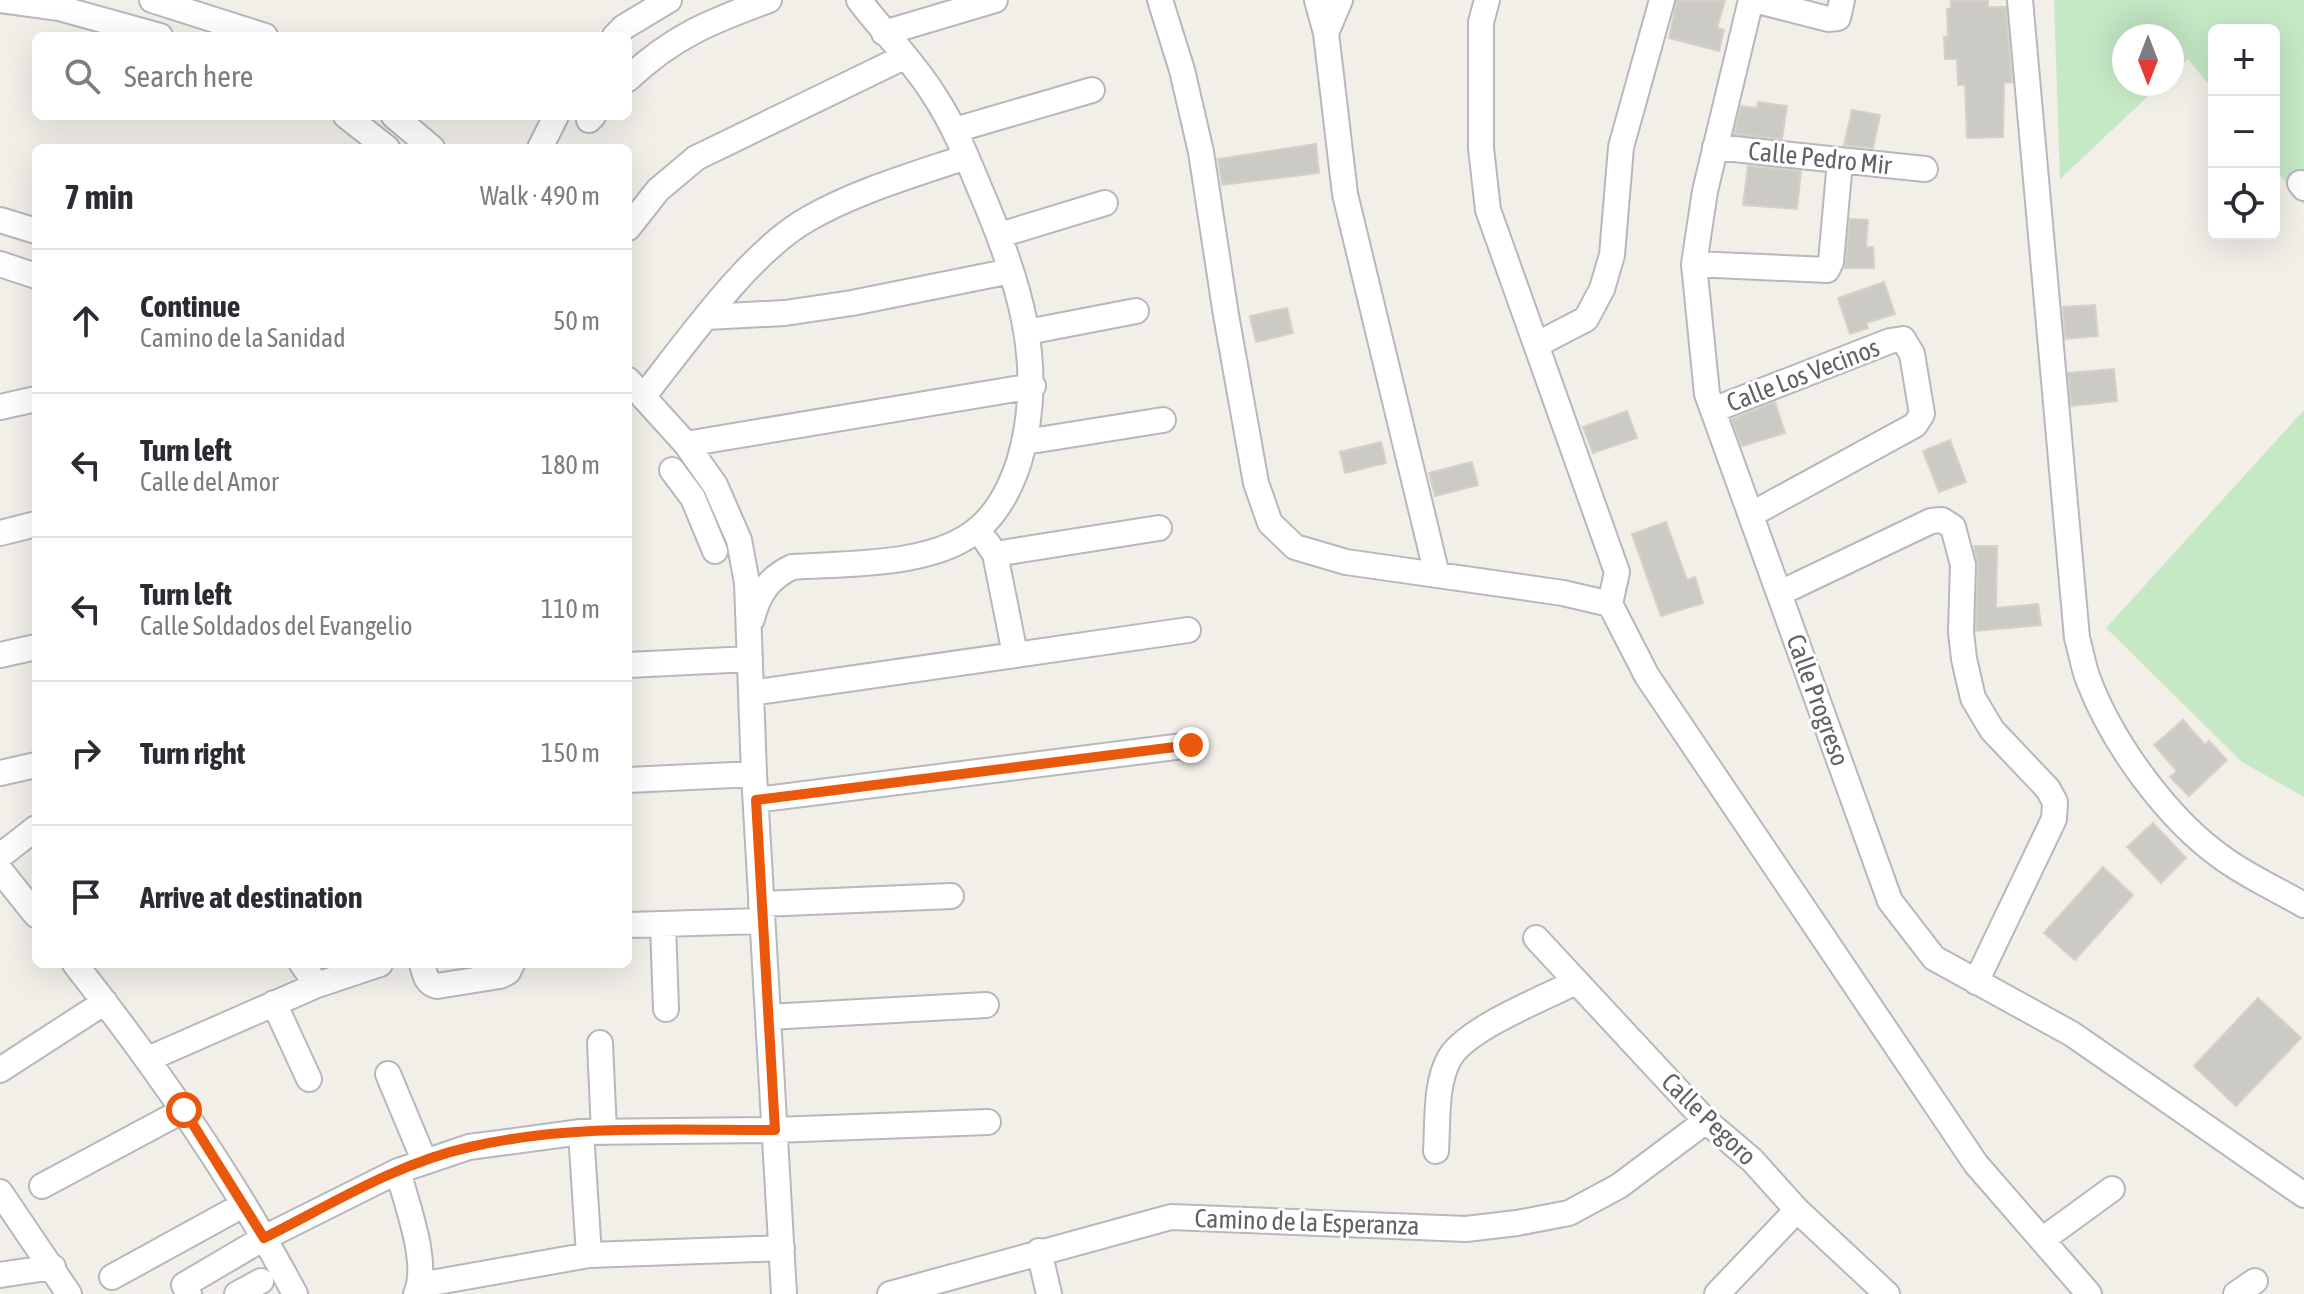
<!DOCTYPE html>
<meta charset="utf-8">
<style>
:root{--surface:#fff;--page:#f2f2f3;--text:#2b2b33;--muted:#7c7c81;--line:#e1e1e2}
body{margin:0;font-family:"Asap Condensed",sans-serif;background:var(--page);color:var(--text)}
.controls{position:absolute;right:24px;top:24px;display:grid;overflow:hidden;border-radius:12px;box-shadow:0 8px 32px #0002}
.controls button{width:72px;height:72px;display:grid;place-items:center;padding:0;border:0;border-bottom:2px solid var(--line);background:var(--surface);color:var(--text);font:40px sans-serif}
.compass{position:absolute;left:2112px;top:24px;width:72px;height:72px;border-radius:50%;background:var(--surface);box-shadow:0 8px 32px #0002;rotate:180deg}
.stop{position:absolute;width:24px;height:24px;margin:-18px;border:6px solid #ea580c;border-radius:50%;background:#fff}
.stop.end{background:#ea580c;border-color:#fff;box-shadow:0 2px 8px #0008}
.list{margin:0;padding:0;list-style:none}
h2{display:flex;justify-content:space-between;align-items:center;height:104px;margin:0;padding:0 32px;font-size:34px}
h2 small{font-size:26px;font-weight:400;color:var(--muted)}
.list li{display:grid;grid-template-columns:52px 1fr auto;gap:24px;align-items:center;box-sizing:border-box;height:144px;padding:0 32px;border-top:2px solid var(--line)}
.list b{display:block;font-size:30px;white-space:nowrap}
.list p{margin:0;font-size:26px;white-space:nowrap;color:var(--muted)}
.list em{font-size:26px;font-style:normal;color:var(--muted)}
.icon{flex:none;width:44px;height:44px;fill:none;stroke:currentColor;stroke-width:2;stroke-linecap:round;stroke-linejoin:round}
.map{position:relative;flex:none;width:2304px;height:1294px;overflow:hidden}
.search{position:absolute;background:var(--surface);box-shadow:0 8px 32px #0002;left:32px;top:32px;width:600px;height:88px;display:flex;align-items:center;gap:20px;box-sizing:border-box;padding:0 28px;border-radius:12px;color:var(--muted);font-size:30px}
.panel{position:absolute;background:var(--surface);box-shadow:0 8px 32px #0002;left:32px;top:144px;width:600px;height:824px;border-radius:12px}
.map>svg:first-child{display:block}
.green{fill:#c5e8c5}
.building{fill:#cccac5;stroke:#d6d1c6;stroke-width:2}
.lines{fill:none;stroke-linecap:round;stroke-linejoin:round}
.minor-casing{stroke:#b5b8bc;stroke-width:28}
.minor{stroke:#fff;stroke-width:24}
.route{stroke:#ea580c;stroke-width:10}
.labels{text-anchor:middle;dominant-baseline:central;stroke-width:6;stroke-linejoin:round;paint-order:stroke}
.street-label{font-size:26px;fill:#5f6368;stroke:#fff}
</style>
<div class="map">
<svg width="2304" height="1294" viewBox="0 0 2304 1294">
<rect width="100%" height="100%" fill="#f1efe8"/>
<path class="green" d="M2054,0H2304V205L2274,167V30H2214V91L2188,59L2172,73V36H2124V84H2161L2060,179Z
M2304,410V797L2242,762L2106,628Z"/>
<path class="building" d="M1677,0H1725L1717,28L1724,30L1719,51L1669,38Z
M1951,0H1988V7H2006L2012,82L2004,83L2003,137L1967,138L1965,85H1958L1957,59H1945L1944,37H1948L1947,9L1951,8Z
M1758,102L1787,106L1782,139L1734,134L1741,106L1757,108Z
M1852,110L1880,115L1873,148L1844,145Z
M1316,144L1319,173L1222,185L1218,159Z
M1748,166L1801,171L1797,209L1743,205Z
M1850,219L1868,220L1866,247H1873L1874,268H1845Z
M1884,282L1895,314L1866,323L1868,328L1850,334L1838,298Z
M2095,305L2098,336L2065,339L2063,307Z
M1287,308L1293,333L1256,342L1250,316Z
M2114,369L2117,401L2071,406L2068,373Z
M1775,402L1785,433L1742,446L1732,419Z
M1627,411L1637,438L1593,453L1583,427Z
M1950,440L1966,482L1939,492L1923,451Z
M1381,442L1386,463L1345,473L1340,452Z
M1472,462L1478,485L1435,496L1429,473Z
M1666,522L1687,580L1695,577L1703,603L1661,616L1632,534Z
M1974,546H1997L1996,608L2038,604L2041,625L1976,631L1978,565Z
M2183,720L2205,745L2209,741L2227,760L2189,796L2170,777L2177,771L2154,745Z
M2153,823L2186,858L2161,883L2127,847Z
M2103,867L2133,895L2075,960L2044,933Z
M2258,998L2301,1038L2236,1106L2194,1066Z"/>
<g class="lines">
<g class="minor-casing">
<path id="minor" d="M0,0L59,8L160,36
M152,0L265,36
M1160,0L1182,70L1201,152L1226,315L1256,483L1270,523L1295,547L1346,562L1563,593L1610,604
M1317,0L1326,33L1345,194L1437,575
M1487,0L1481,22V148L1488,210L1617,572L1610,604L1647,676L1976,1164L2089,1294
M1751,0L1705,191L1694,264L1707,394L1890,901L1934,958L2072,1034L2304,1195
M1754,0L1828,19L1838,18L1842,0
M2020,0L2077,638C2081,651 2083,666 2088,679C2112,743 2168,820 2224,859C2249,877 2278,890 2304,905
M884,33L995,0
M1326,33L1340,0
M615,36L624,27L669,0
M628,79C673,36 712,21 769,0
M346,116L387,148
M394,116L432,148
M589,120L593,116
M955,130L1092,90
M1715,147L1925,169
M540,148L556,116
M2300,183L2304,188
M0,220L36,231
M628,228L658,190L696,158L904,57
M1000,235L1105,203
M0,264L36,276
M1694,264L1827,270L1831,262L1840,161
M706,317L785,313L852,303L1011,271
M1027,332L1136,311
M1536,345L1586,319L1602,289L1612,255L1621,147L1662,0
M628,380L686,444L715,485L739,540L747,583L754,774L784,1294
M643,397C686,343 749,252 808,219C857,191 913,175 966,157
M0,407L36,399
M1713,410L1890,341L1903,339L1912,354L1922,414L1915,425L1752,514
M1025,442L1163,420
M686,444L1033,386
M672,470L693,498L715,551
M0,533L36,524
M986,541L995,554L1015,654
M995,554L1159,528
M1780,593L1931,521L1942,520L1953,527L1963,565L1961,632L1964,659L1973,698L1992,730L2048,789L2055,802L2054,819L1976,982
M752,619C758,594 769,578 792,567C847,563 935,567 979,528C998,512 1011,486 1019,462C1048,365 1018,277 979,187C966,155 953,124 934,95C913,61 883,32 859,0
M0,655L36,647
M628,665L750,659
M751,693L1188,630
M0,773L36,765
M628,780L754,774
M756,800L1191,745
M0,856L36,828
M0,870L36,915
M761,904L951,896
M663,924L666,1009
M628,925L762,921
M1536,938L1706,1121L1752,1160L1797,1210L1887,1294
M75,964C157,1068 233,1177 295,1294
M302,964L317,985
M422,964C425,975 426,983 437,986L500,976L508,972L512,964
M274,1003L309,1079
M768,1017L986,1005
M600,1043L604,1132
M148,1059L317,985L380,964
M0,1070L105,1002
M388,1074L424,1160
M581,1132L589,1255
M1436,1151C1438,1122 1435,1085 1449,1059C1465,1029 1544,998 1576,982
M398,1171C406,1203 430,1263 416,1294
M42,1186L184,1110
M0,1192L69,1294
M2042,1240L2112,1189
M1039,1251L1049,1294
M0,1275L53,1267
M112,1277L243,1205
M420,1285L589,1255L782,1248
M189,1294L184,1285L264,1238L398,1171L469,1147L581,1132L775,1130L988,1122
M237,1294L261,1281
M890,1294L1171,1217L1466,1229L1517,1223L1569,1213L1619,1186L1706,1121
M1717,1294L1797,1210
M2236,1294L2255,1281"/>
</g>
<use href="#minor" class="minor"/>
</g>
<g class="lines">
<path class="route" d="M184,1110L264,1238C330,1205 397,1163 470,1147C569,1124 674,1130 775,1130L756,800L1191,745"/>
</g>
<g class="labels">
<g class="street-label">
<text transform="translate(1820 158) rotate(6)">Calle Pedro Mir</text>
<text transform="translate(1803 375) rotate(-21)">Calle Los Vecinos</text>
<text transform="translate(1818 700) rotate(70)">Calle Progreso</text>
<text transform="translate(1709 1119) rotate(44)">Calle Pegoro</text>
<text transform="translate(1307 1222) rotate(2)">Camino de la Esperanza</text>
</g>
</g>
</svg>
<div class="controls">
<button>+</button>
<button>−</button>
<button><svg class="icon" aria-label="locate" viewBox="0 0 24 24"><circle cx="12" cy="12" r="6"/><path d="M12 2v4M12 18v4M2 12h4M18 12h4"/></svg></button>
</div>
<svg class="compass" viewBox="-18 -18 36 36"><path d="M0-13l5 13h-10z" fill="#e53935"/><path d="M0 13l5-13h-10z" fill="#7c7c81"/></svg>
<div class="stop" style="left:184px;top:1110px"></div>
<div class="stop end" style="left:1191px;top:745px"></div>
<div class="search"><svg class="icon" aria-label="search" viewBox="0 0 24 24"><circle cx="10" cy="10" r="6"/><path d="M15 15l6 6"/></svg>Search here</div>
<section class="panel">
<h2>7 min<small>Walk · 490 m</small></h2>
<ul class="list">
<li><svg class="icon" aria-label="ahead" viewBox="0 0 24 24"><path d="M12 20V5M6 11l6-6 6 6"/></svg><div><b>Continue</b><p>Camino de la Sanidad</p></div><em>50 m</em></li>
<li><svg class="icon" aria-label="left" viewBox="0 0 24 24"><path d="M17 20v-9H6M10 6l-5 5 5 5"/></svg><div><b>Turn left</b><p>Calle del Amor</p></div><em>180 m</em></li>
<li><svg class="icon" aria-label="left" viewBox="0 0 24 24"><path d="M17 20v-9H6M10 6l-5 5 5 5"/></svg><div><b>Turn left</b><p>Calle Soldados del Evangelio</p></div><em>110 m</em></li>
<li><svg class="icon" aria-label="right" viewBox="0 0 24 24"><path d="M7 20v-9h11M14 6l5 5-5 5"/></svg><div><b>Turn right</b></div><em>150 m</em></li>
<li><svg class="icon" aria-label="arrive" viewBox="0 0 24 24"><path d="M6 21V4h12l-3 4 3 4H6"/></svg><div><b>Arrive at destination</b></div></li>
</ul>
</section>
</div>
